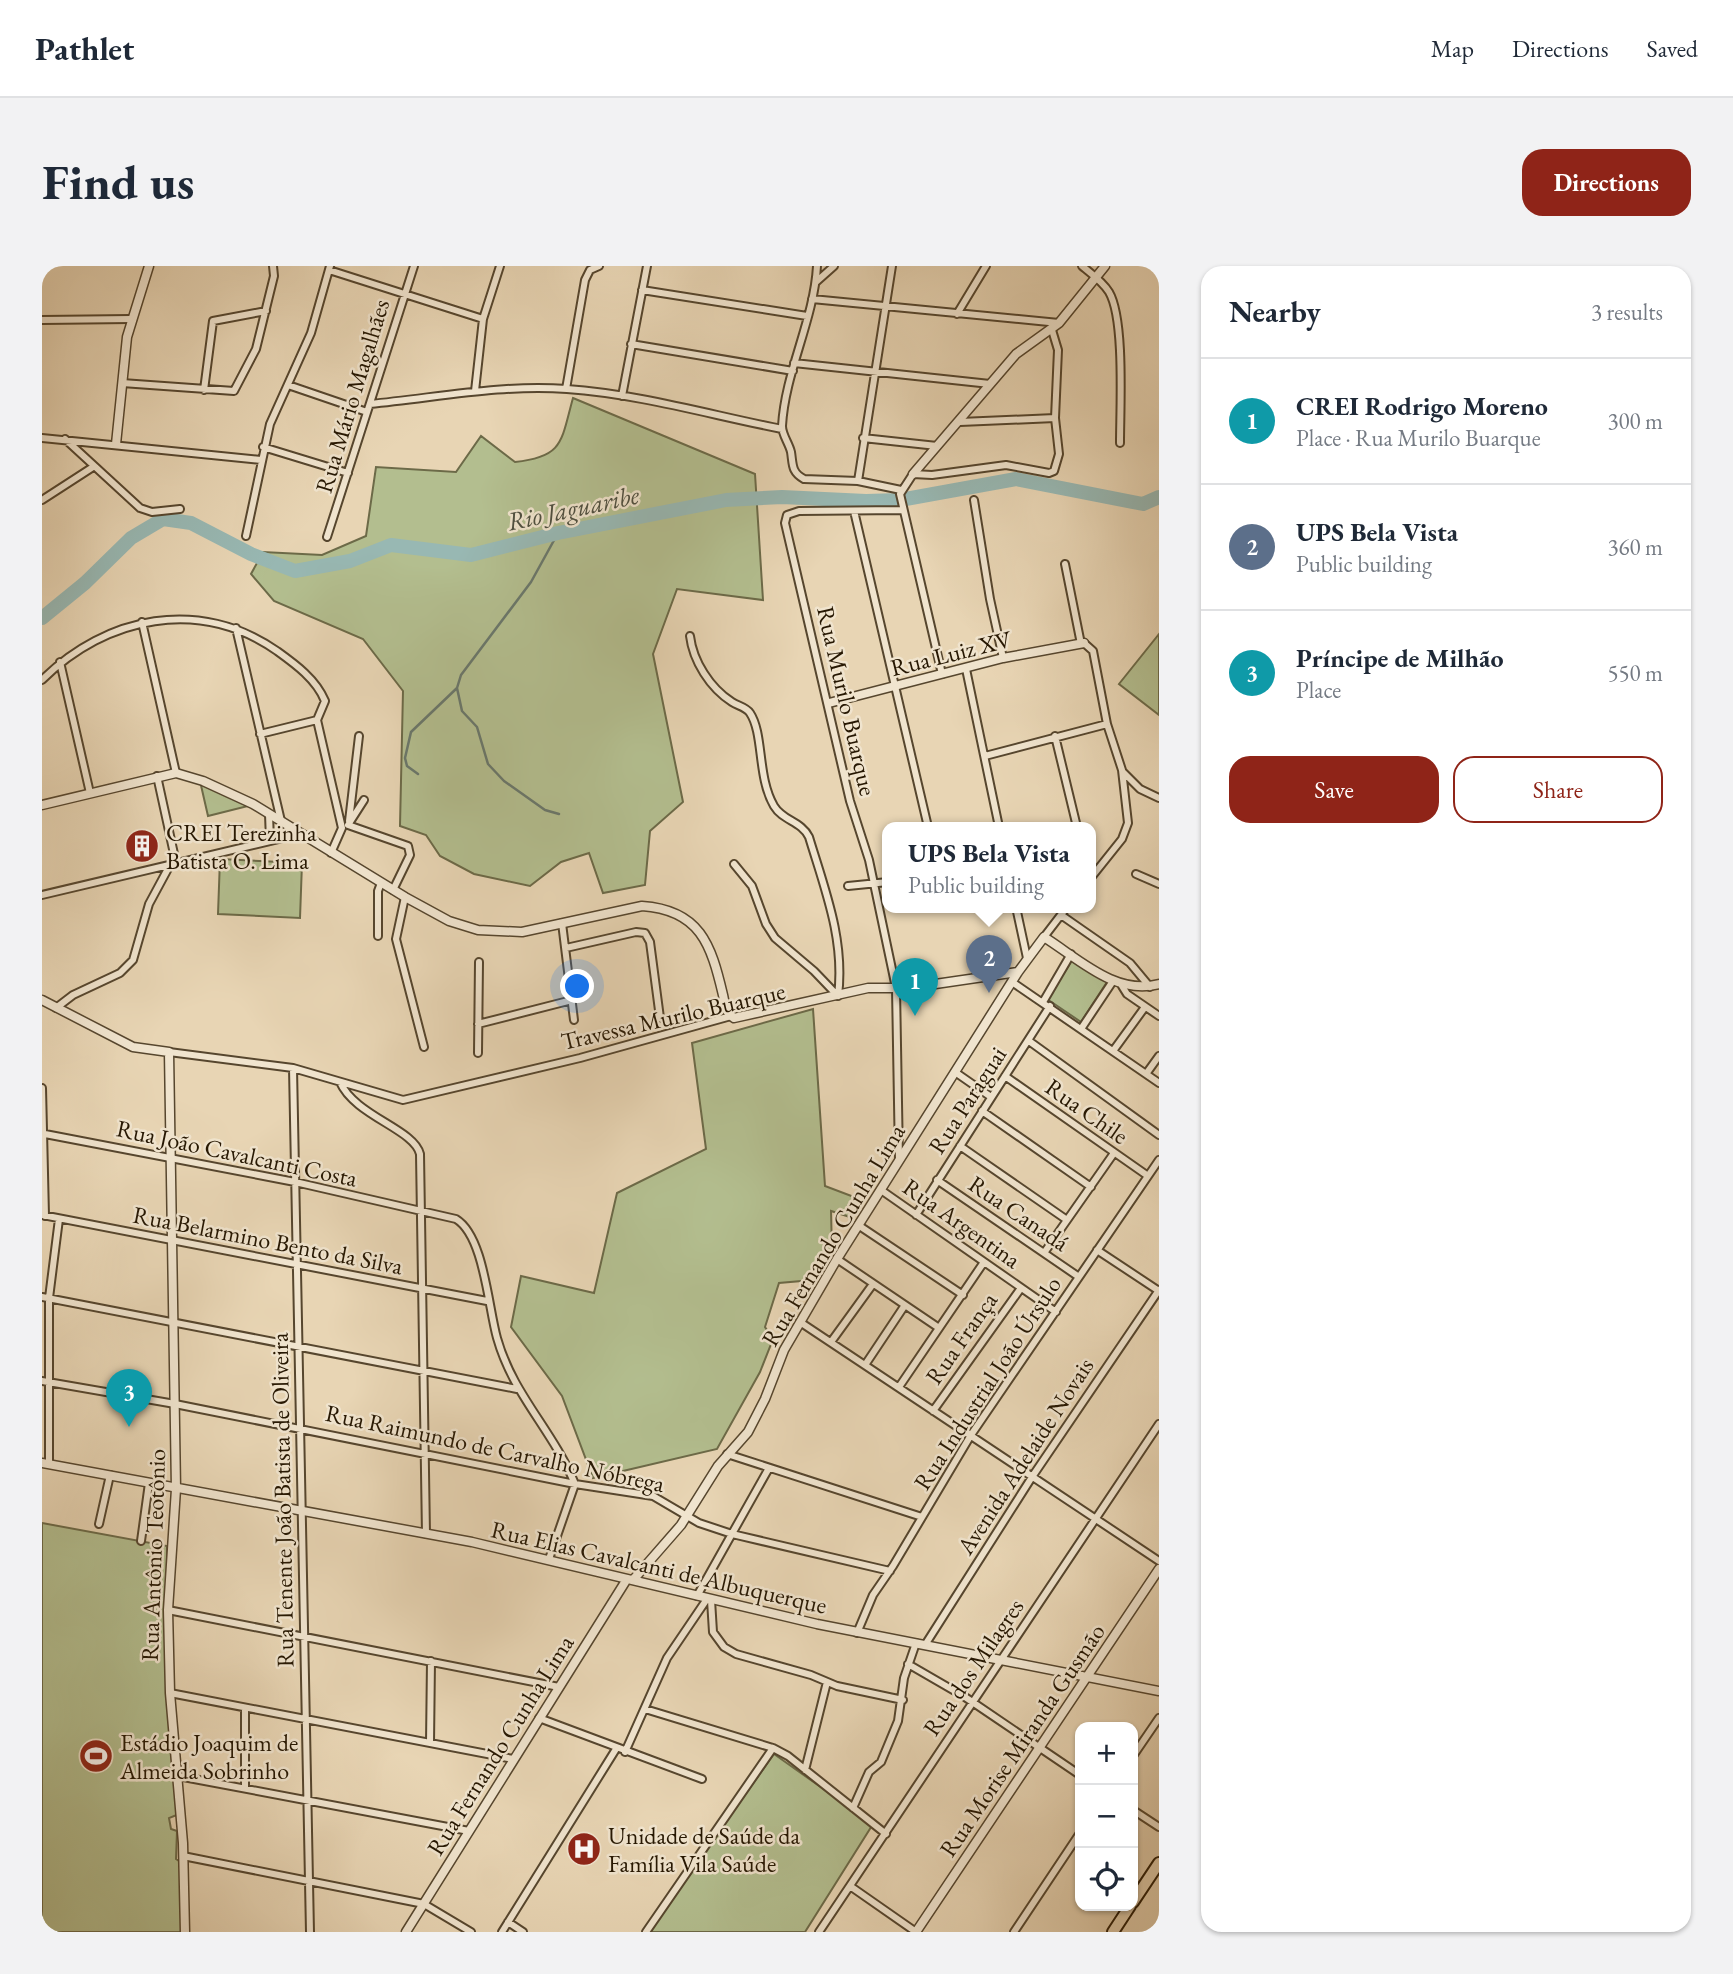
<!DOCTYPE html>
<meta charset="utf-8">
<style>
:root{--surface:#fff;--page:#f2f2f3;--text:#1f2937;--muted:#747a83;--line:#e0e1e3;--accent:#8f2418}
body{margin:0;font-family:"EB Garamond",serif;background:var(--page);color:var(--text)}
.controls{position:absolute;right:21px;bottom:21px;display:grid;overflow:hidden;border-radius:14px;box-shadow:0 2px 5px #0004}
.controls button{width:63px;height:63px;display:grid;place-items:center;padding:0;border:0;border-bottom:2px solid var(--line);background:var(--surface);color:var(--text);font:35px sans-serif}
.you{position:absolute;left:536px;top:721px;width:24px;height:24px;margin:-18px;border:5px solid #fff;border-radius:50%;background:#1a73e8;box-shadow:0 0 0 10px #1a73e833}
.badge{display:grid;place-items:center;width:46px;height:46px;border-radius:50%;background:var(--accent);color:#fff;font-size:23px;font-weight:700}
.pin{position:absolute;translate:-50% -58px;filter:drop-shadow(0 2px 4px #0008)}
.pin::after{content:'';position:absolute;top:37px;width:24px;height:21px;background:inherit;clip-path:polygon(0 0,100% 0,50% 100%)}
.popup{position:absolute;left:840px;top:556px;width:214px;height:91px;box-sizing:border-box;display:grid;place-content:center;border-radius:14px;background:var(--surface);filter:drop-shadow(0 2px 5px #0005);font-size:23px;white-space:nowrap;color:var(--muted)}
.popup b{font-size:26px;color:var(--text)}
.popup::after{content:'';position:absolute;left:50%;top:100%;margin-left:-14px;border:14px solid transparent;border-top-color:var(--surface)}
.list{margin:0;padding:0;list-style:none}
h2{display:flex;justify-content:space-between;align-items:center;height:91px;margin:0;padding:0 28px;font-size:30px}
h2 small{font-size:23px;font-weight:400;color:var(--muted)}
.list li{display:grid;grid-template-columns:46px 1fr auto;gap:21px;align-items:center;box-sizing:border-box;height:126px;padding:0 28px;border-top:2px solid var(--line)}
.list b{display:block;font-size:26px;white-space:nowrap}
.list p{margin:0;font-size:23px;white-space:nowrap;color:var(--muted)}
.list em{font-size:23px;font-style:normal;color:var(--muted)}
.actions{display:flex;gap:14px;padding:21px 28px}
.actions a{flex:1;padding:16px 0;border:2px solid var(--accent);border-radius:21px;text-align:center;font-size:24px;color:var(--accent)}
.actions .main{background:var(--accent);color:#fff}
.icon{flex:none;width:38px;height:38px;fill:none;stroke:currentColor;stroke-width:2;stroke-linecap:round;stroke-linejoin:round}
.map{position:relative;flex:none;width:1117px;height:1666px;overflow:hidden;border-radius:21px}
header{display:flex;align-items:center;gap:42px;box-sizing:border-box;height:98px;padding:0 35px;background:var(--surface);border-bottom:2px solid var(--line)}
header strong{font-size:33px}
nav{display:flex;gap:38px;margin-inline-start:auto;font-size:24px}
.intro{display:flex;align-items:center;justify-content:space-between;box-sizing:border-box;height:168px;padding:0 42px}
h1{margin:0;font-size:49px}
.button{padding:18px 32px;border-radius:21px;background:var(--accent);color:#fff;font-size:24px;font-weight:700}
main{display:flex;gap:42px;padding:0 42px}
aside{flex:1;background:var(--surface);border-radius:21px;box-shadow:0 2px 5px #0004}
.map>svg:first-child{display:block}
.green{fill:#b3be8f;stroke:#6c6a48;stroke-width:2}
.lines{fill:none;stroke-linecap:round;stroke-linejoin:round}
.stream{stroke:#6a786c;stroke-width:2.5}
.river{stroke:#98b8b3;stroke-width:14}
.minor-casing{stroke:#56462e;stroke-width:10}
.tertiary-casing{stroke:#56462e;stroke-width:11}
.primary-casing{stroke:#261702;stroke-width:14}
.minor{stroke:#f0e4ce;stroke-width:6}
.tertiary{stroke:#f0e4ce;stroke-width:8}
.primary{stroke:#e8d5b4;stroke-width:10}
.labels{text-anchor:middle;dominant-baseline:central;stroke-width:5;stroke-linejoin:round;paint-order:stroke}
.street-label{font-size:24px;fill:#261702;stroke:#f0e4ce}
.poi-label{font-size:24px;fill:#261702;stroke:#f0e4ce;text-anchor:start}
.water-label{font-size:26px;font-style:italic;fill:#4e4f40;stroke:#f0e4ce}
</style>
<header>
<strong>Pathlet</strong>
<nav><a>Map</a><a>Directions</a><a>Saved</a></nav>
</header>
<div class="intro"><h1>Find us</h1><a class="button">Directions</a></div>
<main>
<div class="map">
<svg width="1117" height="1666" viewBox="0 0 1117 1666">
<rect width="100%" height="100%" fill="#e8d5b4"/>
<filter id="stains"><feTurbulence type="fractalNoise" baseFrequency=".00286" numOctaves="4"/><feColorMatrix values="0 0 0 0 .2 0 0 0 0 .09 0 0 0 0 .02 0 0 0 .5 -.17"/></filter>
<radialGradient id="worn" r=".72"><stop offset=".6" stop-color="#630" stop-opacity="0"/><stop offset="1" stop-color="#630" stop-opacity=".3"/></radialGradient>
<path class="green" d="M531,132L713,208L721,334L635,323L611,388L641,536L608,565L603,619L561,627L547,587L519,596L488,620L432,608L398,590L384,569L358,560L361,425L321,373L232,335L209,308L221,286L280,289L324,270L334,201L414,206L439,170L473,196C522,191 519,175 531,132Z
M1117,368V449L1077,418Z
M158,515L210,539L166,550Z
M178,593L260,597L258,652L176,648Z
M1031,693L1065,716L1039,756L1005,733Z
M771,743L783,920L820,934L808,951L789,945L790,985L771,1014L737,1017L723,1061L731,1073L718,1106L675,1183L551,1212L520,1130L469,1061L479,1010L552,1027L575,927L664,883L650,777Z
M0,1257L125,1280L124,1403L137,1548L127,1552L129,1563L135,1565L134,1593L140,1597V1666H0Z
M732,1488L831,1558L763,1666H605Z"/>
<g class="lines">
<path class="stream" d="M516,267L489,316L419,409L415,422L420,445L435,461L446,498L462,515L503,544L517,548
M376,508L365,500L363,492L369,466L415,422"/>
<path class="river" d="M0,352L43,317L89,272L121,253L149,257L209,288L253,305L308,295L349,279L429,289L516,267L684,234L740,231L824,235L858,234L974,213L1101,238L1117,231"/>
<g class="minor-casing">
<path id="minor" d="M775,0C772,54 743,106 740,160C740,169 747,177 749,186C751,198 749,206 762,213L816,215L859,224
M1040,0C1050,8 1061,16 1067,26C1083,53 1078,142 1078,177
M287,4L441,53
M774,16L792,0
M600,24L765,50
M770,33L1017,57
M915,48L944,0
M0,54L89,53
M589,78L751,105
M752,97L948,118
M80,117L192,125L214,83L232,10L231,0
M246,119L325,146
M524,123L543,14L548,4L557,0
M162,124L171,55L224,45
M433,125L441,53L458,0
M580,130L605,0
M328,138C393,132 459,118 525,123C597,128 669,149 740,163
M918,156L1013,152
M0,172L219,194
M821,172L895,180
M23,173L98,242L110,246L138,243
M221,181L306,207
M816,215L850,0
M0,234L51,201
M932,234L948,333L961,392
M812,245L886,561
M204,270L228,158L269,67L288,0
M285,271L372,0
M1023,298L1039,378
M100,356L134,507
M194,362L239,555
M648,370C651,395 668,422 690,436C696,440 704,441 708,447C722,468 715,511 732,540C741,555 759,555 767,571C783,624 803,674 796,730
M1042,377L1051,385L1065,458L1080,504L1086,557L1080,573L1048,613
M18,396L48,527
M924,403L957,561
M900,408L858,228L871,208L890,209L964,199L1007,207L1012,205L1017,188L1013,152L1016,84L1010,64
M0,414C64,350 158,331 235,385C253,398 274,413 283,435L275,454L300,562L289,587
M218,468L275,454
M1013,470L1035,561
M943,490L1065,458
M1081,506L1098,523L1117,532
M115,510L134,597
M322,534L306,559L366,580L368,589L351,624
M227,548L228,575
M307,555L317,470
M692,598L710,620L724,658L733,672L772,705L796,730
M1094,608L1117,618
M806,620L846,616
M0,629L258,568
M363,631L354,673L382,781
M974,641L985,692
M1019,649L1088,697L1108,721
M520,657L532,754
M336,670V625L339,617
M1002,671L1025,641
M524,682L594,666L603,667L608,676L618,752
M970,716L1117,817
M1080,720L1085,728L1117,750
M1001,736L1029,688
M14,742L31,729L78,707L91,694L107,638L128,599
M436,758L530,734
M1039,763L1071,715
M987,775L1117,869
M1071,785L1103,741
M127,786L251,802L361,834L538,792L689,750
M436,787L437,696
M251,802L268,1666
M913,806L949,831
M1104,808L1117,790
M963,810L1106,910
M298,816C313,850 372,863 378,888L384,1268
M0,822L3,950
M940,845L1049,921
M3,868L253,916L414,953C442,970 446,1040 455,1072C471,1129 510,1163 533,1218L507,1293
M918,880L1025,954
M857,893L854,722L827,594L808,535L743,257L745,249L757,245L860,244
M895,914L1037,1011
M839,924L1014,1046
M0,949L445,1035
M874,949L1008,740
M816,959L921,1029
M1055,984L1117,1025
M1002,987L1072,887
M795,993L897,1062
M0,1031L475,1123
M758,1056L1117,1295
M789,1076L831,1018
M823,1099L863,1039
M0,1115L133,1138L533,1218L611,1230L657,1257L690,1268L848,1305
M857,1121L942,996
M891,1145L979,1022
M685,1188L880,1251
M7,1198V1032L17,953
M57,1258L68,1209
M99,1275L107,1217
M655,1330L727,1202
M669,1334L671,1366L682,1381L694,1388L769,1409L795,1420L861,1434
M126,1344L517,1421
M815,1367L831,1329L851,1300L929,1169L1117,894
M883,1379L990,1211L1117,1024
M866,1398L923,1431L1038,1509
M128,1427L471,1493
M603,1443L731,1482L746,1490L844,1568
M497,1452L660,1513
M388,1477L389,1395
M583,1486L625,1392L665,1333
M1091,1490L1117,1452
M763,1504L785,1416
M136,1510L427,1565
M203,1522V1442
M811,1542L827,1506L839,1496L856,1455L862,1412L874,1377
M1091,1544L1117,1561
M141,1590L382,1638L429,1666
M808,1620L874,1666
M466,1656L481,1666
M460,1666L574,1483
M604,1666L731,1482
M777,1666L1117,1158
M972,1666L1038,1567"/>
</g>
<g class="tertiary-casing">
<path id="tertiary" d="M74,178L85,71L107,0
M871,208L962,102L974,88L1017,57L1063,0
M787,437L961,392L1042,377
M0,539L134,507L161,515L211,538L363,631L407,655L436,664L480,666L600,640C658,644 669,678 681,729C683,738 684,747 692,752L826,722H866L976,706
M0,734L91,781L127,786L134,1223L126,1344L128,1427L141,1577L143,1666
M0,1197L430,1276L775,1358L1117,1425
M591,1314L639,1259L676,1200L706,1166L723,1133L742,1084L795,993L976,706L1002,671C1037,693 1074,730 1117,718
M364,1666L585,1313
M874,1666L1117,1303"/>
</g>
<g class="primary-casing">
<path id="primary" d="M1091,1636L1117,1597
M1071,1666L1088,1640"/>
</g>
<use href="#minor" class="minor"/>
<use href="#tertiary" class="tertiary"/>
<use href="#primary" class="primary"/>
</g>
<defs>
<g id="building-disc" transform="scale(1.75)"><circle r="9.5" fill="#8f2418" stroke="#f0e4ce"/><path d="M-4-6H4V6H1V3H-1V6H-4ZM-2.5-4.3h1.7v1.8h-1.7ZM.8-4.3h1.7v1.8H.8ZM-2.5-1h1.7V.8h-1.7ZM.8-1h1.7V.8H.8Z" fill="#fff"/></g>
<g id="stadium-disc" transform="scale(1.75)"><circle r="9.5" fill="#8f2418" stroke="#f0e4ce"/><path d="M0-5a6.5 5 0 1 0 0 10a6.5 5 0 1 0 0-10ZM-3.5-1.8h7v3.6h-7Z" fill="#fff"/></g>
<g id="hospital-disc" transform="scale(1.75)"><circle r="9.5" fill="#8f2418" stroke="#f0e4ce"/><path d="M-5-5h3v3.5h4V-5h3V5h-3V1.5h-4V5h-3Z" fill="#fff"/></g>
</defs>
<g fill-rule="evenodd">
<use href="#building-disc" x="100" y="580"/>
<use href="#stadium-disc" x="54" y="1490"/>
<use href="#hospital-disc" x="542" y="1583"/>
</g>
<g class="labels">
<g class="street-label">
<text transform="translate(310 130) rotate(-73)">Rua Mário Magalhães</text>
<text transform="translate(909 387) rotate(-14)">Rua Luiz XV</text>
<text transform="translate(805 435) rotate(77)">Rua Murilo Buarque</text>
<text transform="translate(631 750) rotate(-13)">Travessa Murilo Buarque</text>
<text transform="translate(925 834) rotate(-57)">Rua Paraguai</text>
<text transform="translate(1045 845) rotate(35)">Rua Chile</text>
<text transform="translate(195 887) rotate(12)">Rua João Cavalcanti Costa</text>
<text transform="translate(977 947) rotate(34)">Rua Canadá</text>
<text transform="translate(920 957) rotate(35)">Rua Argentina</text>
<text transform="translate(791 969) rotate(-59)">Rua Fernando Cunha Lima</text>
<text transform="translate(226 974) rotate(11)">Rua Belarmino Bento da Silva</text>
<text transform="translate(919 1072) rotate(-55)">Rua França</text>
<text transform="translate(945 1117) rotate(-57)">Rua Industrial João Úrsulo</text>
<text transform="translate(453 1182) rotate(12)">Rua Raimundo de Carvalho Nóbrega</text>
<text transform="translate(983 1190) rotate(-57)">Avenida Adelaide Novais</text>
<text transform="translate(240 1234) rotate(-91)">Rua Tenente João Batista de Oliveira</text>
<text transform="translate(111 1289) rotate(-88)">Rua Antônio Teotônio</text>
<text transform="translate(617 1301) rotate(13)">Rua Elias Cavalcanti de Albuquerque</text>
<text transform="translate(931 1401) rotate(-56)">Rua dos Milagres</text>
<text transform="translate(980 1474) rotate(-56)">Rua Morise Miranda Gusmão</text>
<text transform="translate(458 1479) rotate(-58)">Rua Fernando Cunha Lima</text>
</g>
<g class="poi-label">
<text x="124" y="566">CREI Terezinha<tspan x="124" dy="28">Batista O. Lima</tspan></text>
<text x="78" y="1476">Estádio Joaquim de<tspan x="78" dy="28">Almeida Sobrinho</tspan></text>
<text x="566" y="1569">Unidade de Saúde da<tspan x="566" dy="28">Família Vila Saúde</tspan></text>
</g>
<g class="water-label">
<text transform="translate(531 242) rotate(-12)">Rio Jaguaribe</text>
</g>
</g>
<rect width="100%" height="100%" filter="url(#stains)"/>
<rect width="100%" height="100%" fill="url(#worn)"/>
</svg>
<div class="controls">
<button>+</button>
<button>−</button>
<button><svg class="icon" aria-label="locate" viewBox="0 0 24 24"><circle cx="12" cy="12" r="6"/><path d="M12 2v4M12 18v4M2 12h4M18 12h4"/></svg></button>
</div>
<div class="you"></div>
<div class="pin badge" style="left:873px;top:750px;background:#0f9aa8">1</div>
<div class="pin badge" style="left:947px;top:727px;background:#5c6f8a">2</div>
<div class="popup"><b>UPS Bela Vista</b>Public building</div>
<div class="pin badge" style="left:87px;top:1161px;background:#0f9aa8">3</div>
</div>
<aside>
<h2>Nearby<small>3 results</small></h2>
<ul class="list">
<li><span class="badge" style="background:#0f9aa8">1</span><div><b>CREI Rodrigo Moreno</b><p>Place · Rua Murilo Buarque</p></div><em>300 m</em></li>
<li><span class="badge" style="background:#5c6f8a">2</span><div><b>UPS Bela Vista</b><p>Public building</p></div><em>360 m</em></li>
<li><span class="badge" style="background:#0f9aa8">3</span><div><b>Príncipe de Milhão</b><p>Place</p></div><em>550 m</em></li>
</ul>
<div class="actions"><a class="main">Save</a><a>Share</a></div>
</aside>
</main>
